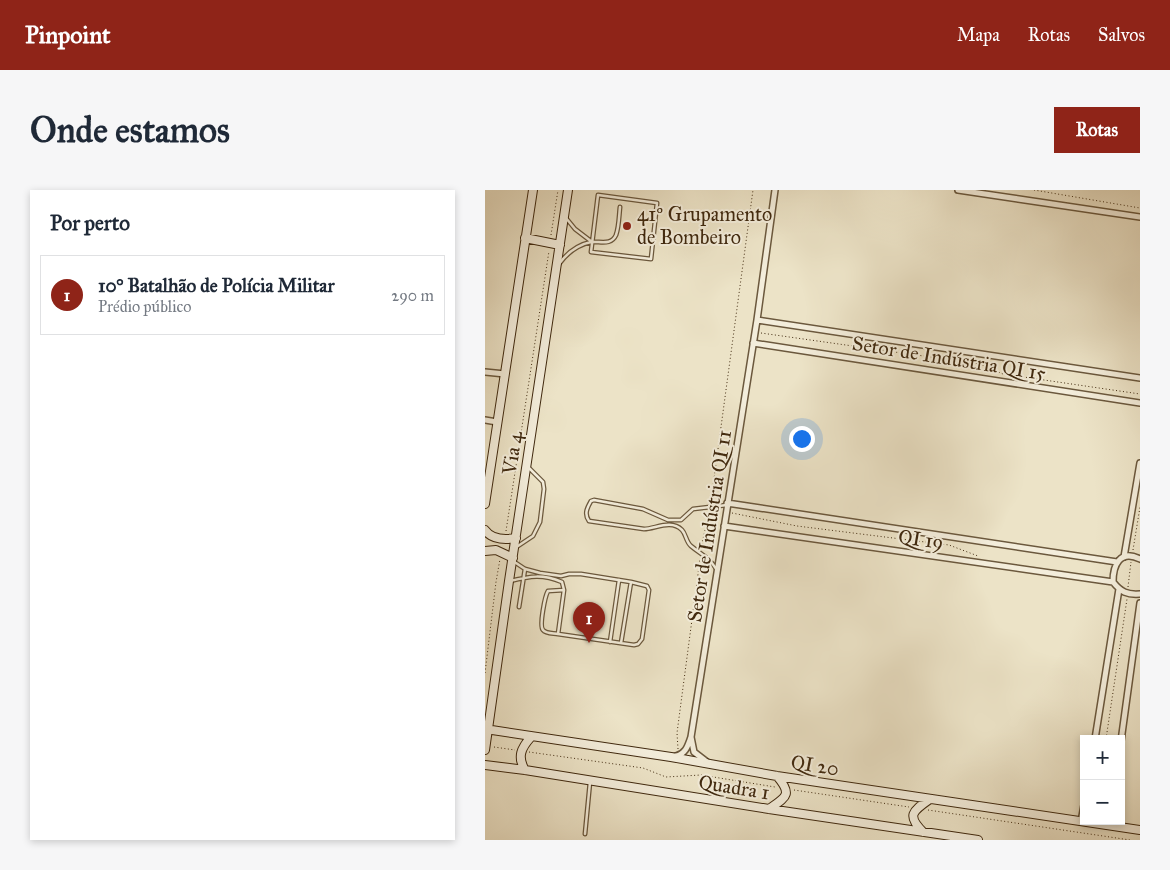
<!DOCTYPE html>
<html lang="pt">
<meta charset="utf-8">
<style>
:root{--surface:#fff;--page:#f6f6f7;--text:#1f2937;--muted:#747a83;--line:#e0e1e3;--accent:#8f2418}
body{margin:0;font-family:"IM FELL Great Primer",serif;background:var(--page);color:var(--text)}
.controls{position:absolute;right:15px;bottom:15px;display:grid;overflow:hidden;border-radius:0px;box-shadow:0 2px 8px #0003}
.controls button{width:45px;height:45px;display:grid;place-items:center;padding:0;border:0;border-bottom:1px solid var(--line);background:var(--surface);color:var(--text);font:25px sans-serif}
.you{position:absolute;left:316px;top:248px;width:18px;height:18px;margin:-12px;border:4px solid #fff;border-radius:50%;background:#1a73e8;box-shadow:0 0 0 8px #1a73e833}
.badge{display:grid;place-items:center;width:32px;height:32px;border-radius:50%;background:var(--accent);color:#fff;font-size:16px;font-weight:700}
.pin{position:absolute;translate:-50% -41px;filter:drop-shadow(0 1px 2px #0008)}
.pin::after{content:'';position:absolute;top:26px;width:18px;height:15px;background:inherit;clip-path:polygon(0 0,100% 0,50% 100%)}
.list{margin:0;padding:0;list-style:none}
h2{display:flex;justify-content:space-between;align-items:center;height:65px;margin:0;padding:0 20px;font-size:21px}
h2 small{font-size:16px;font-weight:400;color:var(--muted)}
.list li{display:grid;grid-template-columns:32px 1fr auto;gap:15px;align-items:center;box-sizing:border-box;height:80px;margin:0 10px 10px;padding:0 10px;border:1px solid var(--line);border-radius:0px}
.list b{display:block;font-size:19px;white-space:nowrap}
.list p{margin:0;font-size:16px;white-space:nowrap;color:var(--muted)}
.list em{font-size:16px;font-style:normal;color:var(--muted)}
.map{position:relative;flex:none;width:655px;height:650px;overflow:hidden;border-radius:0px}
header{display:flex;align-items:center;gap:30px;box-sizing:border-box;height:70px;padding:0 25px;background:var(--accent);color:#fff}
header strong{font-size:24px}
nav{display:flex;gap:28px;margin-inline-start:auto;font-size:18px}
.intro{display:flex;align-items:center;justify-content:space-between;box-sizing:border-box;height:120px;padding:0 30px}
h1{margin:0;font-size:35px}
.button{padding:12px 22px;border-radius:0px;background:var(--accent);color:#fff;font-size:18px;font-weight:700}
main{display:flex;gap:30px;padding:0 30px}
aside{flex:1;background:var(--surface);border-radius:0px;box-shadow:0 2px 8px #0003}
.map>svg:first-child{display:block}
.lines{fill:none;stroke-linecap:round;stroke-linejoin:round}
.lane-casing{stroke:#6b583d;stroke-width:5}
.street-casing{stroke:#6b583d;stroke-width:8}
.secondary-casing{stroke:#40290f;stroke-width:10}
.path{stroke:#40290f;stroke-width:1;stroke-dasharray:1 2.5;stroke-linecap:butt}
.lane{stroke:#f3eddb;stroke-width:2.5}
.street{stroke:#f3eddb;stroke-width:5}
.secondary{stroke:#f3eddb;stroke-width:8}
.poi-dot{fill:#8f2418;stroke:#f3eddb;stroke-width:2}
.labels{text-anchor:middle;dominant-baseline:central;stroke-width:4;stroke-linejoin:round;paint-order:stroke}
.poi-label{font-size:20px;fill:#40290f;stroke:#f3eddb;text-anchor:start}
.street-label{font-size:20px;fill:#40290f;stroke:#f3eddb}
</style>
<header>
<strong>Pinpoint</strong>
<nav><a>Mapa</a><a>Rotas</a><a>Salvos</a></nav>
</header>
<div class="intro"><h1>Onde estamos</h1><a class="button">Rotas</a></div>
<main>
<aside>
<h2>Por perto<small></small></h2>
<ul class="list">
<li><span class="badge">1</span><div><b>10° Batalhão de Polícia Militar</b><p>Prédio público</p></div><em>290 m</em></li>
</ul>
</aside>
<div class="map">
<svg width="655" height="650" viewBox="0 0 655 650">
<rect width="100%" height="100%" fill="#ece3c7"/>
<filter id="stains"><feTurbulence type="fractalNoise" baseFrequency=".004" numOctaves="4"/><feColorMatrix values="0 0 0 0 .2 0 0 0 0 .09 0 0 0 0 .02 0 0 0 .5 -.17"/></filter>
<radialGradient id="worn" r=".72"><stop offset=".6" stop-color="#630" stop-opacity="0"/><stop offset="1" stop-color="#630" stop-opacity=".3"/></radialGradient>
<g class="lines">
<g class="lane-casing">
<path id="lane" d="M113,5L172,13L166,69L106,62Z
M81,28L90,39L107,52
M74,74C82,63 92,55 106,52C115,51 126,56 131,45C134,37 134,26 135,17
M30,358L48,346L55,332L59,299L58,292L44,278
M232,380C223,366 218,366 206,356C201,352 201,344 197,340C186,329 170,339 159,339L104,331C99,324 102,318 106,311L109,310L158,319L183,330H196L208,319L242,315
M25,391C46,386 57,384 77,392L79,400L73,444L149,455L153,454L157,449L164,400L162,396L146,392L96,384H84L76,386L55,383L40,379L28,371
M34,417L40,379
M73,444C69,443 61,444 58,440C54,436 60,406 63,401L79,400
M125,452L134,390
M136,453L146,392
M100,644L105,592"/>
</g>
<g class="street-casing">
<path id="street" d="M473,0L655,27
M272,130L655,188
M268,153L655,213
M0,182L20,184
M0,230L12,232
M242,313L632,372
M239,336L628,392
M639,367L655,273
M655,369C635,359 628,375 628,392C636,402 642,405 655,404
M206,547L209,562L222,572
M610,549L634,399
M636,551L655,413
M191,566C201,564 203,555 206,547L272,130L290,0
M596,632L599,615"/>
</g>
<g class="secondary-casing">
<path id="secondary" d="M40,48L75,55
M0,314L48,0
M0,340C7,350 19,350 31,348
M0,361L11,360L28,368
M0,539L186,567L292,586L655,640
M0,560L24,391L83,0
M0,575L40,580L284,619L493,650
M40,580C32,567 36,558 46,547
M284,619C301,607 308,605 292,586
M438,642C421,625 428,621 445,609"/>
</g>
<path class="path" d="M549,0L655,18
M66,45L73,0
M276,143L495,174L518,184L655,204
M226,311L268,0
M247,323L312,336L464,355L493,366
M21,341L64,61
M216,358L224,323
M648,360L655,317
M643,397L646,372
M0,483L11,392L15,369
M621,549L642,409
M9,557L30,560
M193,559L192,543L215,369
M44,562L158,578L181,587L216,585L290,597
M309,600L424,617
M443,620L645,650"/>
<use href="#lane" class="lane"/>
<use href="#street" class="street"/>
<use href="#secondary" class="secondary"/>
</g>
<circle class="poi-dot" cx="142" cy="36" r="5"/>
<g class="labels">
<g class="poi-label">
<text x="152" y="24">41º Grupamento<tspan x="152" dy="23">de Bombeiro</tspan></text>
</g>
<g class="street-label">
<text transform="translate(464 168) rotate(9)">Setor de Indústria QI 15</text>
<text transform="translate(27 263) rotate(-81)">Via 4</text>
<text transform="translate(224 336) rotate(-81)">Setor de Indústria QI 11</text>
<text transform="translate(436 349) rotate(8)">QI 19</text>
<text transform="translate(330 575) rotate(9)">QI 20</text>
<text transform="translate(249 597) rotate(9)">Quadra 1</text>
</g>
</g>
<rect width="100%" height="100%" filter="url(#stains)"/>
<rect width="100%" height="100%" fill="url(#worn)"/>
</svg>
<div class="controls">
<button>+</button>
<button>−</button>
</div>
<div class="you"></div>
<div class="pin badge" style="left:104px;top:453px">1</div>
</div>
</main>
